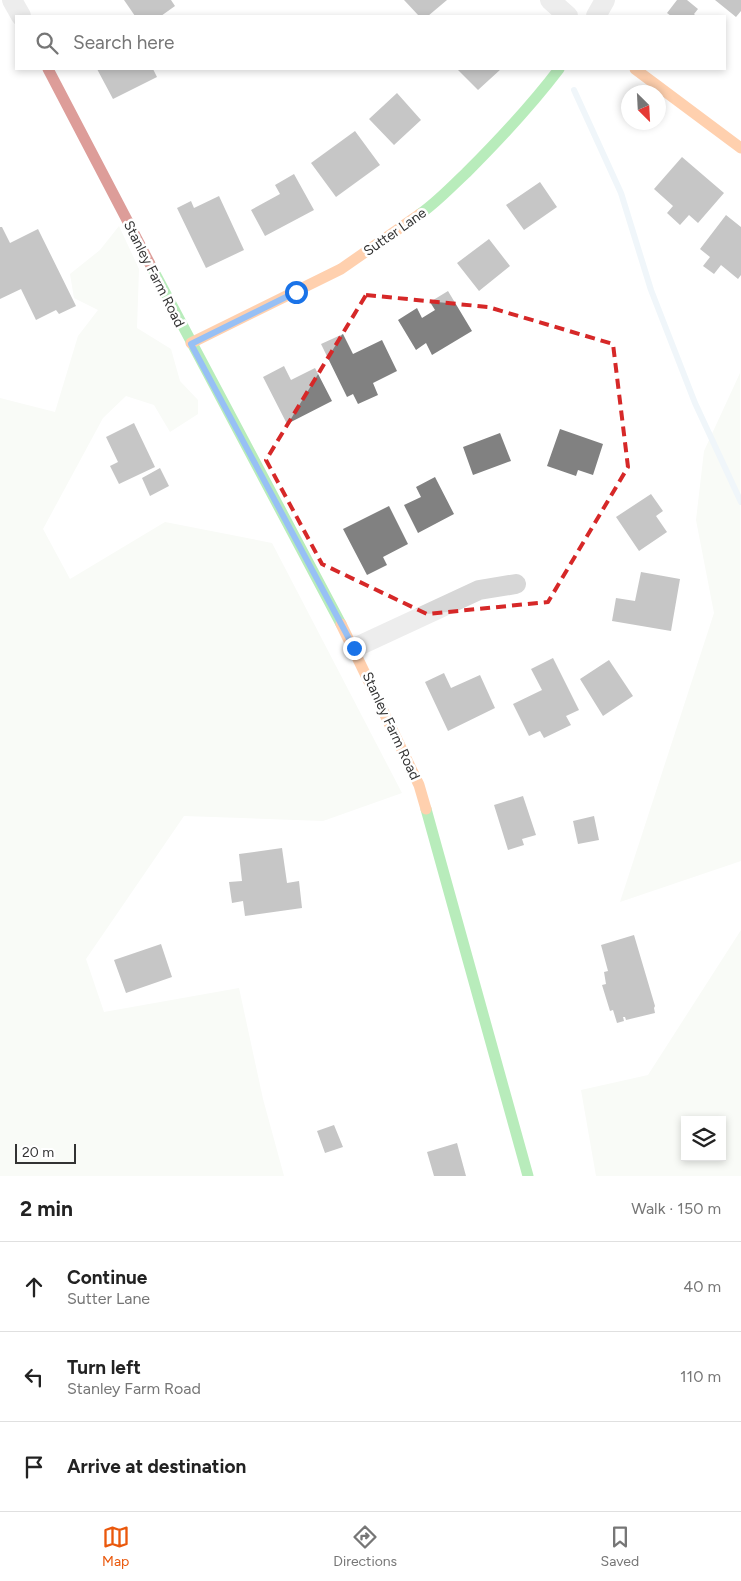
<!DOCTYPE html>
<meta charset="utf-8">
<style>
:root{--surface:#fff;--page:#f2f2f2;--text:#222;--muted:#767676;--line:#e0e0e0;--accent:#ea580c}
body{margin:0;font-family:Figtree,sans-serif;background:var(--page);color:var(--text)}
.controls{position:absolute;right:15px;bottom:15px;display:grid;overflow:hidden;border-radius:0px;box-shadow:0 2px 8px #0003}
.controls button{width:45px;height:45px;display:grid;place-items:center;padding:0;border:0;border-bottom:1px solid var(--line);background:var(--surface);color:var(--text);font:25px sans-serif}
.compass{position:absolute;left:621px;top:85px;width:45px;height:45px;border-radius:50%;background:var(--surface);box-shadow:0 2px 8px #0003;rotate:156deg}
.scale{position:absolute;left:15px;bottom:12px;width:61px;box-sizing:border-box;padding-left:5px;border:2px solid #333;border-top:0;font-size:14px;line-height:18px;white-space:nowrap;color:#333;-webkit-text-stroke:4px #fff;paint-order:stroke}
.stop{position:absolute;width:15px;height:15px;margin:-11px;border:4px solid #1a73e8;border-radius:50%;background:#fff}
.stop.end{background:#1a73e8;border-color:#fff;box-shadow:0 1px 5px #0008}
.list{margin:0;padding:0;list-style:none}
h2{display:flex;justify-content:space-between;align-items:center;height:65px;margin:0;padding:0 20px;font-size:21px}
h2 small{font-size:16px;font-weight:400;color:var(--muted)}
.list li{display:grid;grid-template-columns:32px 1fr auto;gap:15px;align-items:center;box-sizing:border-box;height:90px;padding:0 20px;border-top:1px solid var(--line)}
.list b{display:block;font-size:19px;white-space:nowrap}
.list p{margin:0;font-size:16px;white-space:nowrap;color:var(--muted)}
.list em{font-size:16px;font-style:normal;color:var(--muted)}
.icon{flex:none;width:28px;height:28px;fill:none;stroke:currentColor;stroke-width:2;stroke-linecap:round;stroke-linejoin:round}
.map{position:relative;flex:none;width:741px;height:1176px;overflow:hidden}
.search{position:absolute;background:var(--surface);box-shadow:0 2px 8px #0003;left:15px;right:15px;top:15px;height:55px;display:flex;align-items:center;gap:12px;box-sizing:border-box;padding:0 18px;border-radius:0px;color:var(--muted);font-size:19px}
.sheet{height:335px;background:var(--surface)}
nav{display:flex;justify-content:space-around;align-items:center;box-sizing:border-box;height:70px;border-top:1px solid var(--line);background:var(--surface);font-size:14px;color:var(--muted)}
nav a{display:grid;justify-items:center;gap:2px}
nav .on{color:var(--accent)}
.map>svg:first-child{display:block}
.green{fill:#f1f5ed;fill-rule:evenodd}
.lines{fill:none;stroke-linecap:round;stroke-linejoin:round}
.stream{stroke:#ddebf3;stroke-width:6}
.building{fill:#818181}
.street{stroke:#d7d7d7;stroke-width:20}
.fast{stroke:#63d668;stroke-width:11}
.slow{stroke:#ff974d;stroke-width:11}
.jam{stroke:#b3261e;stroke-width:11}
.route{stroke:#1a73e8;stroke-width:6}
.marked{fill:none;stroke:#d62828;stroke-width:4;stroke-dasharray:10 6;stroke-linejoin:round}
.labels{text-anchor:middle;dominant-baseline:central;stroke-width:5;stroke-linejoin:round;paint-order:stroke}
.street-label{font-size:14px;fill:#333;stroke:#fff}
</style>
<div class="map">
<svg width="741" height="1176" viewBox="0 0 741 1176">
<rect width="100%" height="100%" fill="#fff"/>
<path class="green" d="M119,226L139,269L137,328L171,349L180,381L198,400V414L170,432L154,405L126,396L103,418L43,529L70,579L165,522L272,543L402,793L323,821L184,816L86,959L104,1012L239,988L263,1099L284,1176H0V398L55,412L78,336L98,310L74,298L70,274L100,250Z
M740,373L741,861L620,902L714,613L696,520L704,451Z
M741,930V1176H596L581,1090L648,1075ZM685,1120H722V1157H685Z"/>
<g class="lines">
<path class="stream" d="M574,90L621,193L651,290L695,403L741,502"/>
</g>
<path class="building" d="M124,0H171L175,6L161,16H135Z
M404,0H447L428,16H419Z
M677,0H687L698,9L694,14L696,16H671L667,13Z
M715,0H741V11L736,17Z
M97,69H153L157,77L113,99Z
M457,69H501L478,90Z
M397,93L421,120L394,145L369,119Z
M355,131L380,165L336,197L311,163Z
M682,157L724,193L698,223L689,215L680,225L667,213L673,206L654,189Z
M294,174L314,210L265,236L251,210L280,194L275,185Z
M540,182L557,207L524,230L506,205Z
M219,196L244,250L206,268L177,208L191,201L194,208Z
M726,215L741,227V275L738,279L721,265L714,274L703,266L710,257L700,249Z
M0,227H2L10,243L38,229L76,306L59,314L56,310L36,320L21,289L0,299Z
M489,239L510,266L479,291L457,263Z
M448,291L472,331L432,355L426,343L416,350L398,320L417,308L422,318L435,310L430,302Z
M343,334L353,354L382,340L397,371L373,383L378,395L358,404L353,394L347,397L321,344Z
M284,366L291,380L315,368L332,401L287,424L263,377Z
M134,423L155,467L119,484L110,466L118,462L106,437Z
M560,429L603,444L593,475L578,470L576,476L547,466Z
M500,433L511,461L473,475L463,447Z
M160,468L169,486L150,496L142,478Z
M435,477L454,514L418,533L404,505L421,497L416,487Z
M651,494L663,511L656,516L667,532L639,551L616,517Z
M389,506L408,544L383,557L387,565L367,575L343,529Z
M641,572L680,579L671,631L612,621L616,598L635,601Z
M553,658L579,710L566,716L571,725L544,738L540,731L529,736L513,704L542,690L531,669Z
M609,660L633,696L603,716L580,679Z
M444,673L451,688L480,675L495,708L448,731L425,682Z
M523,796L536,835L522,839L524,845L508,850L494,805Z
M594,816L599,840L578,844L573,821Z
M282,848L287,883L299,881L302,908L245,916L243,901L232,903L229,882L242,881L239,854Z
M634,935L655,1006L654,1008L655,1013L626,1020L625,1017H623L624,1021L617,1023L613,1010L610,1011L602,985L606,984L604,972L608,971L601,945Z
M161,944L172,977L126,993L114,960Z
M334,1125L343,1147L325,1153L317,1131Z
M457,1143L466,1176H434L427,1152Z"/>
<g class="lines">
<path class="street" d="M12,0L21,16
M550,0L568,16
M596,16L605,0
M354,648L479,590L516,584"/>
<path class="fast" d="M420,214C437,202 451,187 466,173C499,140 531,106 559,69
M150,264L341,624
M426,809L528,1176"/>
<path class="slow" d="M635,69L741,148
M191,343L341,269L420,214
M341,624L419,785L426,809"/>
<path class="jam" d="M48,69L150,264"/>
</g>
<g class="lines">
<path class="route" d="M296,292L191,344L354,648"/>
</g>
<path d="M0 0H741V1176H0ZM366,295L488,307L613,344L628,467L548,602L427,614L322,564L266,460Z" fill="#fff" fill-opacity=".55" fill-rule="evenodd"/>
<path class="marked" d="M366,295L488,307L613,344L628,467L548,602L427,614L322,564L266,460Z"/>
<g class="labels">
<g class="street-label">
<text transform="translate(395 232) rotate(-35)">Sutter Lane</text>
<text transform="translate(154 274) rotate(63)">Stanley Farm Road</text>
<text transform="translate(391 726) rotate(65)">Stanley Farm Road</text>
</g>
</g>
</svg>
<div class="controls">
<button><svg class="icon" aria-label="layers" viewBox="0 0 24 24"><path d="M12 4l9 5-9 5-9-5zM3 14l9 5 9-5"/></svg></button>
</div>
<svg class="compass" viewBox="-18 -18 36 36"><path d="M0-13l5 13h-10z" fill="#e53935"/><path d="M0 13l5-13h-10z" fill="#767676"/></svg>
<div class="scale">20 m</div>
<div class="stop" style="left:296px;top:292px"></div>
<div class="stop end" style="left:354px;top:648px"></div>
<div class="search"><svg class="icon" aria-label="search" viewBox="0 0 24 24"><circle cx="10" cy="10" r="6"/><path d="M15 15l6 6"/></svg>Search here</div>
</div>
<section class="sheet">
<h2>2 min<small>Walk · 150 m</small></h2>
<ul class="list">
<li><svg class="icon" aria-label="ahead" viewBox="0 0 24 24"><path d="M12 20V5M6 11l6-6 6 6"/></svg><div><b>Continue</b><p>Sutter Lane</p></div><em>40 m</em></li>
<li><svg class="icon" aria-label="left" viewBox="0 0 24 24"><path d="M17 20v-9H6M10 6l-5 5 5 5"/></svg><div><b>Turn left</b><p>Stanley Farm Road</p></div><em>110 m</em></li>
<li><svg class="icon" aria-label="arrive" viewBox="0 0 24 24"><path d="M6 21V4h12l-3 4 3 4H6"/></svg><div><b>Arrive at destination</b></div></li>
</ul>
</section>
<nav>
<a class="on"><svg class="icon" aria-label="map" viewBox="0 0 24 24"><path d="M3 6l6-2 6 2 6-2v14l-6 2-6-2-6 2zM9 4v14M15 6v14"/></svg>Map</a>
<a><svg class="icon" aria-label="directions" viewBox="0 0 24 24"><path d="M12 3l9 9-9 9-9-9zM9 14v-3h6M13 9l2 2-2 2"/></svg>Directions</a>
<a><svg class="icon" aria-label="saved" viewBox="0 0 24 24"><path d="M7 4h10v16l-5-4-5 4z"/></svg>Saved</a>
</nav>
